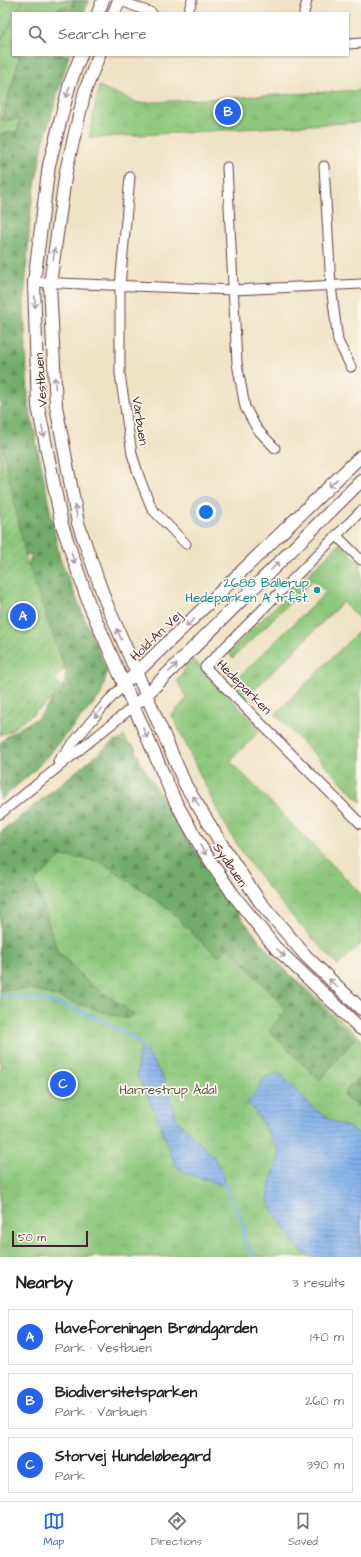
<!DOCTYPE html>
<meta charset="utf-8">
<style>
:root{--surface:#fff;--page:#f2f2f2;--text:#222;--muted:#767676;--line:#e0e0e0;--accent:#2563eb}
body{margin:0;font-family:"Architects Daughter",sans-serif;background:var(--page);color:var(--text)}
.scale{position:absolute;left:12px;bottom:10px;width:76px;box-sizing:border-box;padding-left:4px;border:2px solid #4a1f2b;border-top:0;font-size:11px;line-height:14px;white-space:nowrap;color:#4a1f2b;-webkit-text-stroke:3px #fbf7ec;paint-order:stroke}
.you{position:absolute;left:206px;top:512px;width:14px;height:14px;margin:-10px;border:3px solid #fff;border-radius:50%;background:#1a73e8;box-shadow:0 0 0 6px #1a73e833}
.badge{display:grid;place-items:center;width:26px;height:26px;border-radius:50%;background:var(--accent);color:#fff;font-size:13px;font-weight:700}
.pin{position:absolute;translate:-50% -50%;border:2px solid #fff;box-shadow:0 1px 4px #0006}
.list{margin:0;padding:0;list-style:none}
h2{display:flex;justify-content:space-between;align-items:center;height:52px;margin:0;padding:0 16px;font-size:17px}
h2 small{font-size:13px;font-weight:400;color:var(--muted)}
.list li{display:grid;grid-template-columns:26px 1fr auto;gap:12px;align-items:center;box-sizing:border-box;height:56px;margin:0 8px 8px;padding:0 8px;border:1px solid var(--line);border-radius:0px}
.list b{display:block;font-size:15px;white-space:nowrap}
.list p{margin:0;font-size:13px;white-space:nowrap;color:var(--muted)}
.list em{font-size:13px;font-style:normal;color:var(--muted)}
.icon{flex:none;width:22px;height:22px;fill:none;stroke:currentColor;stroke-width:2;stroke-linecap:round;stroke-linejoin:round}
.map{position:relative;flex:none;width:361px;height:1257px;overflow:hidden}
.search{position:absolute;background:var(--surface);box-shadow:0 1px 3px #0004;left:12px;right:12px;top:12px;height:44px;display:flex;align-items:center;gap:10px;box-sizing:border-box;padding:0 14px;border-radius:0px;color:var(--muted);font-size:15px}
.sheet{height:244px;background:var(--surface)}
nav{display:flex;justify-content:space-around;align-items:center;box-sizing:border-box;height:56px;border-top:1px solid var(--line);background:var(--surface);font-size:11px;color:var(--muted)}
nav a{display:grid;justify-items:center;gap:2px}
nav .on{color:var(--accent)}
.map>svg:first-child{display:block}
.grass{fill:url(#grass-tufts);stroke:#6c7353}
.forest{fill:url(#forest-firs);stroke:#5e664b}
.garden{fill:url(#garden-furrows);stroke:#6c7353}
.water{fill:url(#water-rules);stroke:#64678a}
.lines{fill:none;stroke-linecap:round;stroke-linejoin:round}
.stream{stroke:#7fafea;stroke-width:3}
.street-casing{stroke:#633c42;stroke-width:11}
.secondary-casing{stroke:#633c42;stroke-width:14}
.street{stroke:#fff;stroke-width:9}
.secondary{stroke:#fff;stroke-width:12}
.oneway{stroke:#ae9aa0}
.culture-dot{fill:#0f9aa8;stroke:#fbf7ec;stroke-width:1.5}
.labels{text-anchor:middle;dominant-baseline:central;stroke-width:3.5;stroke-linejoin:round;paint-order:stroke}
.street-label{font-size:13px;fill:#4a1f2b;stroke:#fbf7ec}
.culture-label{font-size:13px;fill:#0d838f;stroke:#fbf7ec;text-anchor:end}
.park-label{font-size:13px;fill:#5e5143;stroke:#fbf7ec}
</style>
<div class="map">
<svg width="361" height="1257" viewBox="0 0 361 1257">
<defs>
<pattern id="grass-tufts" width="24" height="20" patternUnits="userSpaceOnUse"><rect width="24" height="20" fill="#8dc77b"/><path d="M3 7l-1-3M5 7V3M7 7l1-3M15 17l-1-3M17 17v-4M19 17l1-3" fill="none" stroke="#7baa6a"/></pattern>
<pattern id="forest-firs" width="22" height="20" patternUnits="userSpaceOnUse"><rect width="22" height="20" fill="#72ac6b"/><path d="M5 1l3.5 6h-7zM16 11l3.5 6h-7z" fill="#608b58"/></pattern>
<pattern id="garden-furrows" width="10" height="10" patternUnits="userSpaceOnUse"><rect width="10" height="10" fill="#8dc77b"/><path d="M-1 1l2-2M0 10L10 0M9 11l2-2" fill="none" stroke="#7baa6a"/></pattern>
<pattern id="water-rules" width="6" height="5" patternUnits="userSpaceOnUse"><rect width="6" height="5" fill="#7fafea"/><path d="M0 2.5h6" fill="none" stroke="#6a8ebe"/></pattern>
</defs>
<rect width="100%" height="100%" fill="#fbf7ec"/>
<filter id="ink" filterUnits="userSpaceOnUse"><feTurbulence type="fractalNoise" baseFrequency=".025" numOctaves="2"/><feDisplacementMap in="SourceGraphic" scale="8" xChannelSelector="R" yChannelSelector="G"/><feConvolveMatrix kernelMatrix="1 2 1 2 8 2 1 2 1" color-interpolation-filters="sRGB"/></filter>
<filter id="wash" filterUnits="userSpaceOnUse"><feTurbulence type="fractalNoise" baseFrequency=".012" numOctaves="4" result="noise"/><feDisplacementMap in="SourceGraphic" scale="16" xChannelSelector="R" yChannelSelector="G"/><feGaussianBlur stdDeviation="0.9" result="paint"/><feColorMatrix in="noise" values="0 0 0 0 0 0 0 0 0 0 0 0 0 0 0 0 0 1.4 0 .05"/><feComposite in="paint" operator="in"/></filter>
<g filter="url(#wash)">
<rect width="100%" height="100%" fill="#efe3c5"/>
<path class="grass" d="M24,0H74L73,5L58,8L57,13H16Z
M13,19V55H20L2,120L20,119L18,132L0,134V42Z
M99,86L138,103L361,90V122L89,138Z
M340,543L361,565V588L359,591L361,593V621L343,602L244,700L232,687L234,682L326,592L313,580L233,658L228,653Z
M361,629V802L275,714Z
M192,658L261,730L230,761L361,894V944L338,965C307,933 276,900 250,863C217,819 196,764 172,715L187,698L177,681Z
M124,736L249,937L361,1039V1257H0V840Z"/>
<path class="forest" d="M74,0H89L84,13H57L58,8H72Z
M20,55H69L43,144L31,208L24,305L28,400L60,559L107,672L101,695L35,770L0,800V743L8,735L39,717L65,683L66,669L45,620L27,569L32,554L12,562L0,468V134L18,131L20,119L2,120Z
M115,740L134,746L148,781L240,916L273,957L320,1007L355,1038L320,1080L269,1031L286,1010L229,947L218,956L196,937L170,910L100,861L61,856L35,882L57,950L89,983L134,1014L126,1019L32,989L0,990V833Z
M361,1076V1108L343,1096L350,1085Z"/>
<path class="garden" d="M0,0H24L16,13H13V19L0,42Z
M0,435L27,562L65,669L55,679L64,690L9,732L0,735Z"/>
<path class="water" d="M143,1046L164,1079L177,1121L213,1156L223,1174L224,1185L188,1174L178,1168L172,1157L154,1109L137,1076L138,1056Z
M277,1073L294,1087L310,1106L334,1122L350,1128L361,1135V1257H312L302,1252L284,1227L268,1202L270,1186L280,1153L255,1111L247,1102L255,1095L264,1078Z"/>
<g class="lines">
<path class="stream" d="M0,995C18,996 35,998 52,1002C71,1007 138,1033 144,1050
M222,1183L224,1185L243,1221L244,1239L254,1257"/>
</g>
</g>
<g filter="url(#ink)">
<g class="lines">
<g class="street-casing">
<path id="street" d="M119,0L152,13
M188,13L192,0
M304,13L307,0
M348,44L361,43
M324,166L331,286L338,341L351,367
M227,167L237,363L245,407L257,429L275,448
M130,177L120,286V374L132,454L140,479L152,509L186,544
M34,282L233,290L361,284
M361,511L205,667L361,824
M336,535L361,560
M58,761L108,701L125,684
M0,814L134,706"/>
</g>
<g class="secondary-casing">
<path id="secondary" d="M98,13L103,0
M114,13L119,0
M81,55L70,83L49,165L34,282L38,406L62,525L89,604L175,801L201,847L232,893L275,947L361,1029
M99,55L85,91L66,171L50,284L56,406L78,523L105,600L186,786L222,845L260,902L306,956L361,1009
M131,678L361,456
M141,700L361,481"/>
</g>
<use href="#street" class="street"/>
<use href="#secondary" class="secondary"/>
</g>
<defs><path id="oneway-shaft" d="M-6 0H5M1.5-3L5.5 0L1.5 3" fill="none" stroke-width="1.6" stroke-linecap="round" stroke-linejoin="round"/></defs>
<g class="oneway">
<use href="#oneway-shaft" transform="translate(68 92) rotate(105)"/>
<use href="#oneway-shaft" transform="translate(54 254) rotate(-82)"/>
<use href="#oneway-shaft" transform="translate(35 302) rotate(88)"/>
<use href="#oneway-shaft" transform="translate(55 383) rotate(-93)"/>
<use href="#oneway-shaft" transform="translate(43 432) rotate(79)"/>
<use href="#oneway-shaft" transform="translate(333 483) rotate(136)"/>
<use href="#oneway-shaft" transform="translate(76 511) rotate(-101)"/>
<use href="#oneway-shaft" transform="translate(73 558) rotate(72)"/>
<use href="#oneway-shaft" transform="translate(275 566) rotate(-45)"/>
<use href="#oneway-shaft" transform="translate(190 623) rotate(136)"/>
<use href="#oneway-shaft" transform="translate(119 634) rotate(-113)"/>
<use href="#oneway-shaft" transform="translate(173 668) rotate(-45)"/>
<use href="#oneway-shaft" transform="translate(98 713) rotate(130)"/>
<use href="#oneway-shaft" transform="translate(145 733) rotate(66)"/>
<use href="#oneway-shaft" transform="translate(196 801) rotate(-121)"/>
<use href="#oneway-shaft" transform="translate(203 850) rotate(58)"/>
<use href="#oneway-shaft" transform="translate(281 953) rotate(45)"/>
<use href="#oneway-shaft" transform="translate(333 983) rotate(-135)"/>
</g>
</g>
<circle class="culture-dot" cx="317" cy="590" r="4"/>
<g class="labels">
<g class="street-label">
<text transform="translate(41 380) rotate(-94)">Vestbuen</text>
<text transform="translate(140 421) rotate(81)">Vårbuen</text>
<text transform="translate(156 636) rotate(-44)">Hold-An Vej</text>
<text transform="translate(244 687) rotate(45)">Hedeparken</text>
<text transform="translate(230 865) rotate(56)">Sydbuen</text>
</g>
<g class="culture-label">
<text x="309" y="583">2688 Ballerup<tspan x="309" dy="15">Hedeparken A trfst.</tspan></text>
</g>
<g class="park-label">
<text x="168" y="1090">Harrestrup Ådal</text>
</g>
</g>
</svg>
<div class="scale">50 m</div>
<div class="you"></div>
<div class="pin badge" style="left:23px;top:616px">A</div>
<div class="pin badge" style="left:228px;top:112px">B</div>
<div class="pin badge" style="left:63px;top:1084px">C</div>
<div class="search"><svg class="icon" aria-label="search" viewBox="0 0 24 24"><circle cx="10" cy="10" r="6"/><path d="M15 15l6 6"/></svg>Search here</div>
</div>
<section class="sheet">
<h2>Nearby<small>3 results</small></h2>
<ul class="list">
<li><span class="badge">A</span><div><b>Haveforeningen Brøndgården</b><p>Park · Vestbuen</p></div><em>140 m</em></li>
<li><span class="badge">B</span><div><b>Biodiversitetsparken</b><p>Park · Vårbuen</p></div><em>260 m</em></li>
<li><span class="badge">C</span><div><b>Storvej Hundeløbegård</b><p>Park</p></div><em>390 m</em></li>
</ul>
</section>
<nav>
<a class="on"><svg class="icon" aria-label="map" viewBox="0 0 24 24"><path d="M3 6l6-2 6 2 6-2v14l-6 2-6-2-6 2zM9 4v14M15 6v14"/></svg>Map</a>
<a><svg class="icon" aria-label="directions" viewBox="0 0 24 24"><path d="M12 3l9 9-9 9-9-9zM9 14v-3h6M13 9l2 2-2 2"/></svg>Directions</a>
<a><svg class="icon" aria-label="saved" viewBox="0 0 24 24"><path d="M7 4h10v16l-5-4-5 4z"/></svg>Saved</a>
</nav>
